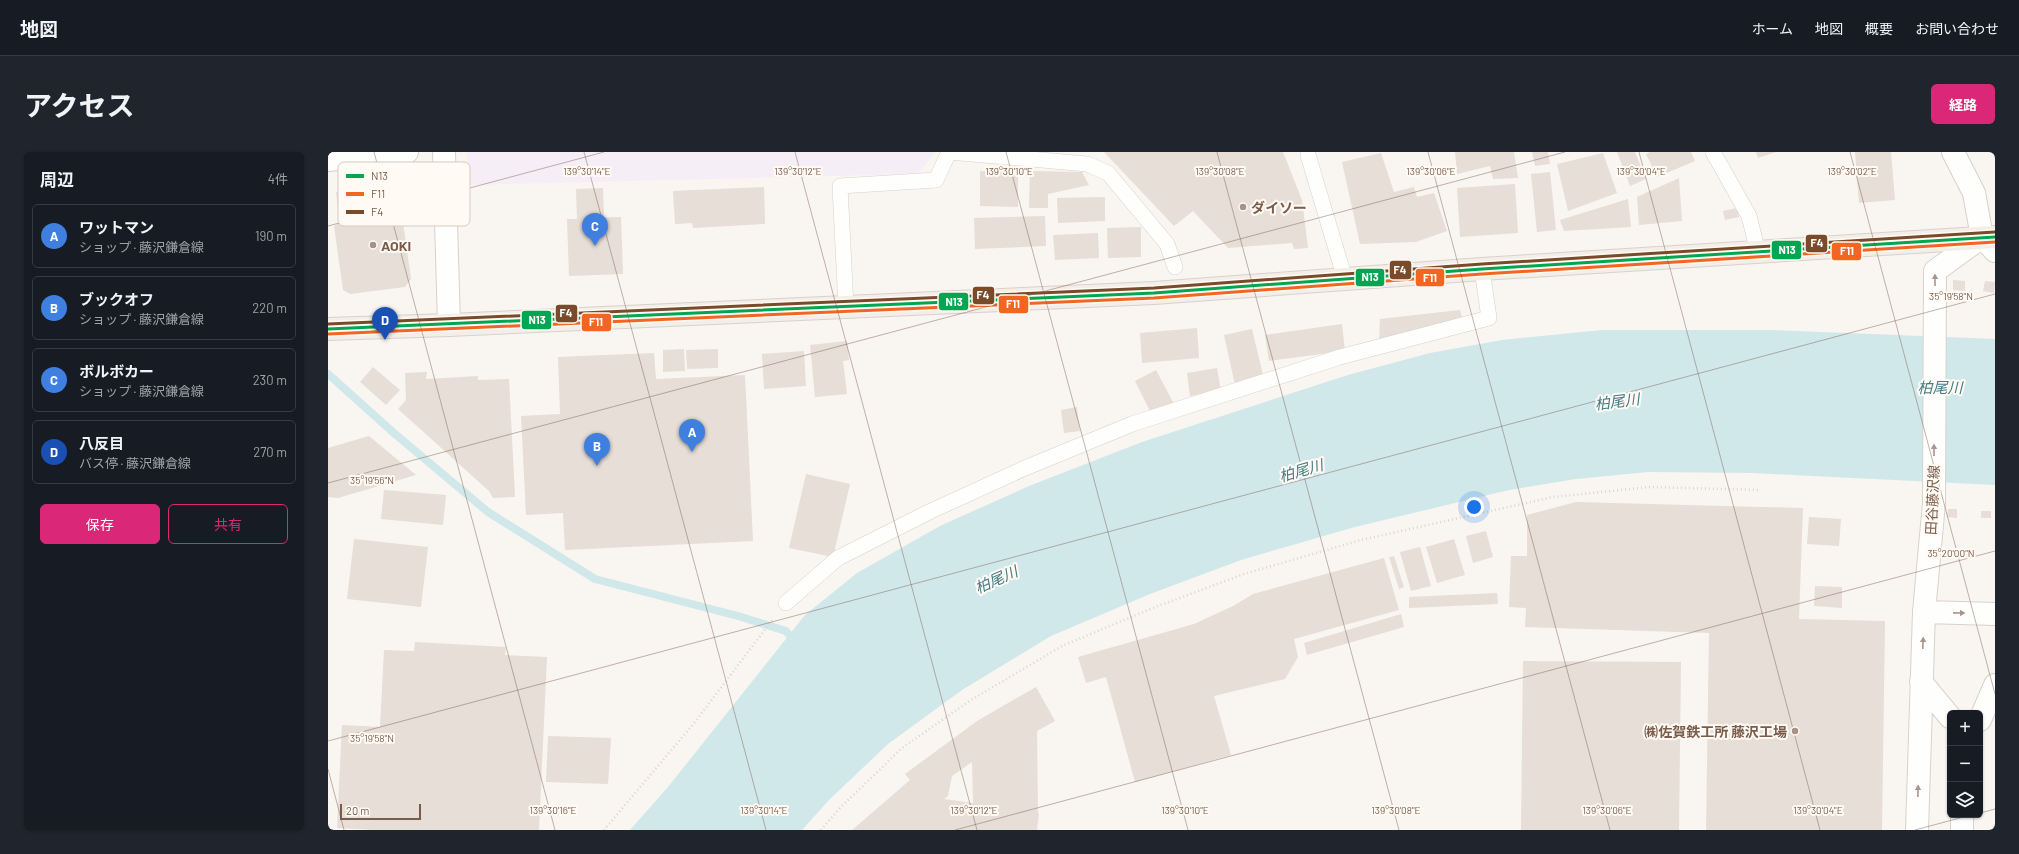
<!DOCTYPE html>
<html lang="ja">
<meta charset="utf-8">
<style>
:root{--surface:#171b24;--page:#20242c;--text:#f1f3f6;--muted:#9ea1a6;--line:#363941;--accent:#db2777}
body{margin:0;font-family:Barlow,"Noto Sans JP",sans-serif;background:var(--page);color:var(--text)}
.controls{position:absolute;right:12px;bottom:12px;display:grid;overflow:hidden;border-radius:6px;box-shadow:0 1px 3px #0004}
.controls button{width:36px;height:36px;display:grid;place-items:center;padding:0;border:0;border-bottom:1px solid var(--line);background:var(--surface);color:var(--text);font:20px sans-serif}
.scale{position:absolute;left:12px;bottom:10px;width:81px;box-sizing:border-box;padding-left:4px;border:2px solid #7a5c4d;border-top:0;font-size:11px;line-height:14px;white-space:nowrap;color:#7a5c4d;-webkit-text-stroke:3px #fffaf3;paint-order:stroke}
.you{position:absolute;left:1146px;top:355px;width:14px;height:14px;margin:-10px;border:3px solid #fff;border-radius:50%;background:#1a73e8;box-shadow:0 0 0 6px #1a73e833}
.badge{display:grid;place-items:center;width:26px;height:26px;border-radius:50%;background:var(--accent);color:#fff;font-size:13px;font-weight:700}
.pin{position:absolute;translate:-50% -33px;filter:drop-shadow(0 1px 2px #0008)}
.pin::after{content:'';position:absolute;top:21px;width:14px;height:12px;background:inherit;clip-path:polygon(0 0,100% 0,50% 100%)}
.list{margin:0;padding:0;list-style:none}
h2{display:flex;justify-content:space-between;align-items:center;height:52px;margin:0;padding:0 16px;font-size:17px}
h2 small{font-size:13px;font-weight:400;color:var(--muted)}
.list li{display:grid;grid-template-columns:26px 1fr auto;gap:12px;align-items:center;box-sizing:border-box;height:64px;margin:0 8px 8px;padding:0 8px;border:1px solid var(--line);border-radius:6px}
.list b{display:block;font-size:15px;white-space:nowrap}
.list p{margin:0;font-size:13px;white-space:nowrap;color:var(--muted)}
.list em{font-size:13px;font-style:normal;color:var(--muted)}
.actions{display:flex;gap:8px;padding:12px 16px}
.actions a{flex:1;padding:9px 0;border:1px solid var(--accent);border-radius:6px;text-align:center;font-size:14px;color:var(--accent)}
.actions .main{background:var(--accent);color:#fff}
.icon{flex:none;width:22px;height:22px;fill:none;stroke:currentColor;stroke-width:2;stroke-linecap:round;stroke-linejoin:round}
.map{position:relative;flex:none;width:1667px;height:678px;overflow:hidden;border-radius:6px}
header{display:flex;align-items:center;gap:24px;box-sizing:border-box;height:56px;padding:0 20px;background:var(--surface);border-bottom:1px solid var(--line)}
header strong{font-size:19px}
nav{display:flex;gap:22px;margin-inline-start:auto;font-size:14px}
.intro{display:flex;align-items:center;justify-content:space-between;box-sizing:border-box;height:96px;padding:0 24px}
h1{margin:0;font-size:28px}
.button{padding:10px 18px;border-radius:6px;background:var(--accent);color:#fff;font-size:14px;font-weight:700}
main{display:flex;gap:24px;padding:0 24px}
aside{flex:1;background:var(--surface);border-radius:6px;box-shadow:0 1px 3px #0004}
.map>svg:first-child{display:block}
.education{fill:#f6eef6}
.water{fill:#d0e8ea}
.lines{fill:none;stroke-linecap:round;stroke-linejoin:round}
.stream{stroke:#d0e8ea;stroke-width:8}
.building{fill:#e6ded7;fill-rule:evenodd}
.lane-casing{stroke:#d7d1cb;stroke-width:16}
.street-casing{stroke:#d7d1cb;stroke-width:24}
.secondary-casing{stroke:#d9d2cb;stroke-width:24}
.primary-casing{stroke:#dad1cc;stroke-width:24}
.path{stroke:#dcd5d0;stroke-width:2.5;stroke-dasharray:1 3;stroke-linecap:butt}
.lane{stroke:#fefefd;stroke-width:15}
.street{stroke:#fefefd;stroke-width:22}
.secondary{stroke:#fefefd;stroke-width:22}
.primary{stroke:#f3eee8;stroke-width:22}
.bus-1-casing{stroke:#fffaf3;stroke-width:6}
.bus-2-casing{stroke:#fffaf3;stroke-width:6}
.bus-3-casing{stroke:#fffaf3;stroke-width:6}
.bus-1{stroke:#00a651;stroke-width:3}
.bus-2{stroke:#f26522;stroke-width:3}
.bus-3{stroke:#7a4b2a;stroke-width:3}
.oneway{fill:#a8958b}
.ticks{fill:none;stroke:#7a5c4d;stroke-width:1;stroke-opacity:0.45}
.poi-dot{fill:#a69286;stroke:#fffaf3;stroke-width:1.5}
.labels{text-anchor:middle;dominant-baseline:central;stroke-width:4;stroke-linejoin:round;paint-order:stroke}
.poi-label{font-size:14px;font-weight:bold;fill:#7a5c4d;stroke:#fffaf3;text-anchor:start}
.street-label{font-size:14px;fill:#7a5c4d;stroke:#fffaf3}
.water-label{font-size:15px;font-style:italic;fill:#437c86;stroke:#fffaf3}
.key{fill:#fffaf3;stroke:#d7cbc1;stroke-width:1}
.key-label{font-size:11px;fill:#7a5c4d}
.ticks-label{font-size:10px;text-anchor:middle;fill:#7a5c4d;stroke:#fffaf3;stroke-width:4;stroke-linejoin:round;paint-order:stroke}
.line-badge{stroke:#fffaf3;stroke-width:1.5}
.badge-label{font-size:11px;text-anchor:middle;font-weight:bold;fill:#fff}
</style>
<header>
<strong>地図</strong>
<nav><a>ホーム</a><a>地図</a><a>概要</a><a>お問い合わせ</a></nav>
</header>
<div class="intro"><h1>アクセス</h1><a class="button">経路</a></div>
<main>
<aside>
<h2>周辺<small>4件</small></h2>
<ul class="list">
<li><span class="badge" style="background:#3f7fe0">A</span><div><b>ワットマン</b><p>ショップ · 藤沢鎌倉線</p></div><em>190 m</em></li>
<li><span class="badge" style="background:#3f7fe0">B</span><div><b>ブックオフ</b><p>ショップ · 藤沢鎌倉線</p></div><em>220 m</em></li>
<li><span class="badge" style="background:#3f7fe0">C</span><div><b>ボルボカー</b><p>ショップ · 藤沢鎌倉線</p></div><em>230 m</em></li>
<li><span class="badge" style="background:#1a4fb4">D</span><div><b>八反目</b><p>バス停 · 藤沢鎌倉線</p></div><em>270 m</em></li>
</ul>
<div class="actions"><a class="main">保存</a><a>共有</a></div>
</aside>
<div class="map">
<svg width="1667" height="678" viewBox="0 0 1667 678">
<rect width="100%" height="100%" fill="#f9f5f0"/>
<path class="education" d="M139,0H607L590,22L141,33Z"/>
<path class="water" d="M1274,178H1443L1667,187V333L1423,321L1320,320L1248,327L1181,338L1027,375L913,408L822,442L723,484L634,538L560,592L501,648L474,678H302L340,635L477,463L529,421L612,374L701,334L814,290L1020,223L1102,201L1174,188Z"/>
<g class="lines">
<path class="stream" d="M0,222L67,282L160,360L267,427L410,464L458,479L468,491"/>
</g>
<path class="building" d="M776,0H955L974,48L980,96L966,97L964,91L900,96L865,59L846,74Z
M1127,0H1186L1190,26L1165,27L1162,14L1129,22Z
M1204,0H1220L1222,12L1207,14Z
M1289,0H1307L1318,27L1302,34Z
M1322,0H1363L1367,9L1329,25L1318,2Z
M1428,0H1448L1430,6Z
M1527,0H1563L1567,48L1531,51Z
M1053,1L1066,40L1086,35L1089,45L1106,41L1119,79L1088,90L1032,92L1014,10Z
M1275,1L1289,41L1240,59L1229,12Z
M652,19H690V55L652,54Z
M702,19L754,20L761,33L720,42V56H701Z
M1222,20L1228,78L1209,80L1203,22Z
M1351,26L1354,69L1311,73L1309,45Z
M63,32L64,36L70,35L83,127L77,135L22,142L15,138L6,74L12,70L8,40Z
M1187,32L1190,81L1132,85L1129,36Z
M436,35L437,72L365,76L364,71L347,72L345,39Z
M275,36L276,65L257,66L293,65L295,122L241,124L239,67H249L248,37Z
M777,45V69L730,71L729,46Z
M1300,47L1303,75L1236,79L1232,68Z
M1409,56L1411,65L1397,68L1395,59Z
M717,64L718,94L647,97L646,66Z
M813,75V105L780,106L779,76Z
M770,81L771,106L727,108L725,83Z
M1625,128L1637,129V139L1625,138Z
M1657,129L1667,130L1666,141L1655,139Z
M1132,158L1135,168L1051,191L1052,167Z
M1014,172L1017,199L941,209L937,183Z
M869,176L871,206L814,211L812,181Z
M924,177L936,227L907,233L896,183Z
M519,189L521,208L515,209L519,242L487,245L482,193Z
M356,197L357,219L335,220V198Z
M390,197V216L359,217L358,198Z
M476,199L478,234L436,237L434,202Z
M326,201L328,227L417,223L425,389L237,398L235,361L198,363L193,264L232,262L230,205Z
M45,215L72,238L58,253L32,230Z
M889,216L893,239L862,244L859,221Z
M828,218L846,252L824,263L807,229Z
M99,220L98,227L150,224V228L181,227L187,345L165,346L161,339L70,257L78,248L77,221Z
M749,255L752,279L736,281L733,258Z
M41,284L88,323L10,346L0,345V296Z
M478,322L522,332L505,405L461,396Z
M56,338L118,343L115,373L53,367Z
M1248,350L1475,356L1471,467L1557,469L1554,678H1378L1381,481L1197,475L1198,456L1181,455L1183,404H1199V363Z
M1620,357H1629V366L1619,365Z
M1653,359H1663V366H1653Z
M1481,365L1513,367L1511,394L1479,392Z
M1158,379L1165,405L1145,411L1138,384Z
M26,387L100,395L93,455L19,447Z
M1126,387L1137,423L1109,431L1098,395Z
M1092,395L1103,434L1083,439L1072,400Z
M1066,404L1076,435L1071,437L1061,405Z
M1056,406L1071,458L966,487L970,505L957,527L886,544L903,603L807,630L778,525L758,531L750,505L866,472L905,454L925,442Z
M1487,434L1514,435V456L1486,454Z
M1169,441L1170,452L1081,456V445Z
M1073,462L1076,475L979,503L976,491Z
M87,490L178,495L177,503L219,505L211,678H47L9,676L14,573L52,575L56,498L86,499Z
M1195,509L1353,510L1351,678H1193Z
M708,535L727,569L709,579L710,661H711L709,678H524L582,628L577,622L649,569ZM644,610L645,651L616,647L620,644L624,624Z
M220,584L283,586L280,632L218,630Z"/>
<g class="lines">
<g class="lane-casing">
<path id="lane" d="M1385,0L1421,64L1430,100
M980,3L1017,127
M518,155L512,34L608,28L621,0L759,12L780,21L839,92L847,115
M458,451L510,406L603,359L697,316L804,272L1012,205L1161,166L1154,117"/>
</g>
<g class="street-casing">
<path id="street" d="M116,0L121,173
M1625,0L1646,41L1654,85
M0,8L79,0"/>
</g>
<g class="secondary-casing">
<path id="secondary" d="M1596,460L1667,462
M1593,530L1622,565
M1652,568L1667,533
M1589,678L1596,460L1606,351L1607,119L1654,85L1667,99
M1634,678V663"/>
</g>
<g class="primary-casing">
<path id="primary" d="M0,177L121,173L826,141L1154,117L1667,85"/>
</g>
<path class="path" d="M276,678L367,570L445,467
M493,678L512,656L574,596L643,548L734,494L830,454L916,422L1033,388L1225,345L1321,335L1432,338"/>
<use href="#lane" class="lane"/>
<use href="#street" class="street"/>
<use href="#secondary" class="secondary"/>
<use href="#primary" class="primary"/>
<g class="bus-1-casing">
<path id="bus-1" d="M0,177L826,141L1154,117L1667,85"/>
</g>
<g class="bus-2-casing">
<path id="bus-2" d="M0,182L826,146L1154,122L1667,90"/>
</g>
<g class="bus-3-casing">
<path id="bus-3" d="M0,172L826,136L1154,112L1667,80"/>
</g>
<use href="#bus-1" class="bus-1"/>
<use href="#bus-2" class="bus-2"/>
<use href="#bus-3" class="bus-3"/>
</g>
<defs><path id="oneway-solid" d="M-6-.8H1V-3.2L6.5 0L1 3.2V.8H-6Z"/></defs>
<g class="oneway">
<use href="#oneway-solid" transform="translate(1607 128) rotate(-90)"/>
<use href="#oneway-solid" transform="translate(1606 298) rotate(-90)"/>
<use href="#oneway-solid" transform="translate(1631 461) rotate(1)"/>
<use href="#oneway-solid" transform="translate(1595 491) rotate(-88)"/>
<use href="#oneway-solid" transform="translate(1590 639) rotate(-89)"/>
</g>
<path class="ticks" d="M46,0L227,678M256,0L438,678M467,0L649,678M678,0L860,678M889,0L1071,678M1100,0L1282,678M1311,0L1492,678M1522,0L1667,542M0,74L276,0M0,331L1237,0M0,589L1667,142M0,617L16,678M1652,661L1667,657M627,678L1667,399M1587,678L1643,663"/>
<g class="poi-dot">
<circle cx="915" cy="55" r="4"/>
<circle cx="45" cy="93" r="4"/>
<circle cx="1467" cy="579" r="4"/>
</g>
<g class="labels">
<g class="poi-label">
<text x="923" y="55">ダイソー</text>
<text x="53" y="93">AOKI</text>
<text x="1459" y="579" text-anchor="end">㈱佐賀鉄工所 藤沢工場</text>
</g>
<g class="street-label">
<text transform="translate(1604 348) rotate(-87)">田谷藤沢線</text>
</g>
<g class="water-label">
<text x="1612" y="235">柏尾川</text>
<text transform="translate(1289 249) rotate(-7)">柏尾川</text>
<text transform="translate(973 318) rotate(-16)">柏尾川</text>
<text transform="translate(668 427) rotate(-24)">柏尾川</text>
</g>
</g>
<rect x="10" y="10" width="132" height="64" rx="6" class="key"/>
<rect x="18" y="22" width="18" height="4" fill="#00a651"/>
<rect x="18" y="40" width="18" height="4" fill="#f26522"/>
<rect x="18" y="58" width="18" height="4" fill="#7a4b2a"/>
<g class="key-label">
<text x="43" y="28">N13</text>
<text x="43" y="46">F11</text>
<text x="43" y="64">F4</text>
</g>
<g class="ticks-label">
<text x="259" y="23">139°30'14"E</text>
<text x="470" y="23">139°30'12"E</text>
<text x="681" y="23">139°30'10"E</text>
<text x="892" y="23">139°30'08"E</text>
<text x="1103" y="23">139°30'06"E</text>
<text x="1313" y="23">139°30'04"E</text>
<text x="1524" y="23">139°30'02"E</text>
<text x="1623" y="148">35°19'58"N</text>
<text x="44" y="332">35°19'56"N</text>
<text x="1623" y="405">35°20'00"N</text>
<text x="44" y="590">35°19'58"N</text>
<text x="225" y="662">139°30'16"E</text>
<text x="436" y="662">139°30'14"E</text>
<text x="646" y="662">139°30'12"E</text>
<text x="857" y="662">139°30'10"E</text>
<text x="1068" y="662">139°30'08"E</text>
<text x="1279" y="662">139°30'06"E</text>
<text x="1490" y="662">139°30'04"E</text>
</g>
<g class="line-badge">
<rect x="1477" y="82" width="23" height="19" rx="4" fill="#7a4b2a"/>
<rect x="1443" y="88" width="31" height="20" rx="4" fill="#00a651"/>
<rect x="1503" y="90" width="31" height="19" rx="4" fill="#f26522"/>
<rect x="1061" y="108" width="23" height="20" rx="4" fill="#7a4b2a"/>
<rect x="1027" y="116" width="30" height="19" rx="4" fill="#00a651"/>
<rect x="1087" y="116" width="30" height="19" rx="4" fill="#f26522"/>
<rect x="644" y="134" width="23" height="19" rx="4" fill="#7a4b2a"/>
<rect x="610" y="140" width="31" height="19" rx="4" fill="#00a651"/>
<rect x="670" y="143" width="31" height="19" rx="4" fill="#f26522"/>
<rect x="227" y="152" width="23" height="19" rx="4" fill="#7a4b2a"/>
<rect x="193" y="158" width="31" height="20" rx="4" fill="#00a651"/>
<rect x="253" y="161" width="31" height="19" rx="4" fill="#f26522"/>
</g>
<g class="badge-label">
<text x="1489" y="95">F4</text>
<text x="1459" y="102">N13</text>
<text x="1519" y="103">F11</text>
<text x="1072" y="122">F4</text>
<text x="1042" y="129">N13</text>
<text x="1102" y="130">F11</text>
<text x="655" y="147">F4</text>
<text x="626" y="154">N13</text>
<text x="685" y="156">F11</text>
<text x="238" y="165">F4</text>
<text x="209" y="172">N13</text>
<text x="268" y="174">F11</text>
</g>
</svg>
<div class="controls">
<button>+</button>
<button>−</button>
<button><svg class="icon" aria-label="layers" viewBox="0 0 24 24"><path d="M12 4l9 5-9 5-9-5zM3 14l9 5 9-5"/></svg></button>
</div>
<div class="scale">20 m</div>
<div class="you"></div>
<div class="pin badge" style="left:364px;top:300px;background:#3f7fe0">A</div>
<div class="pin badge" style="left:269px;top:314px;background:#3f7fe0">B</div>
<div class="pin badge" style="left:267px;top:94px;background:#3f7fe0">C</div>
<div class="pin badge" style="left:57px;top:188px;background:#1a4fb4">D</div>
</div>
</main>
